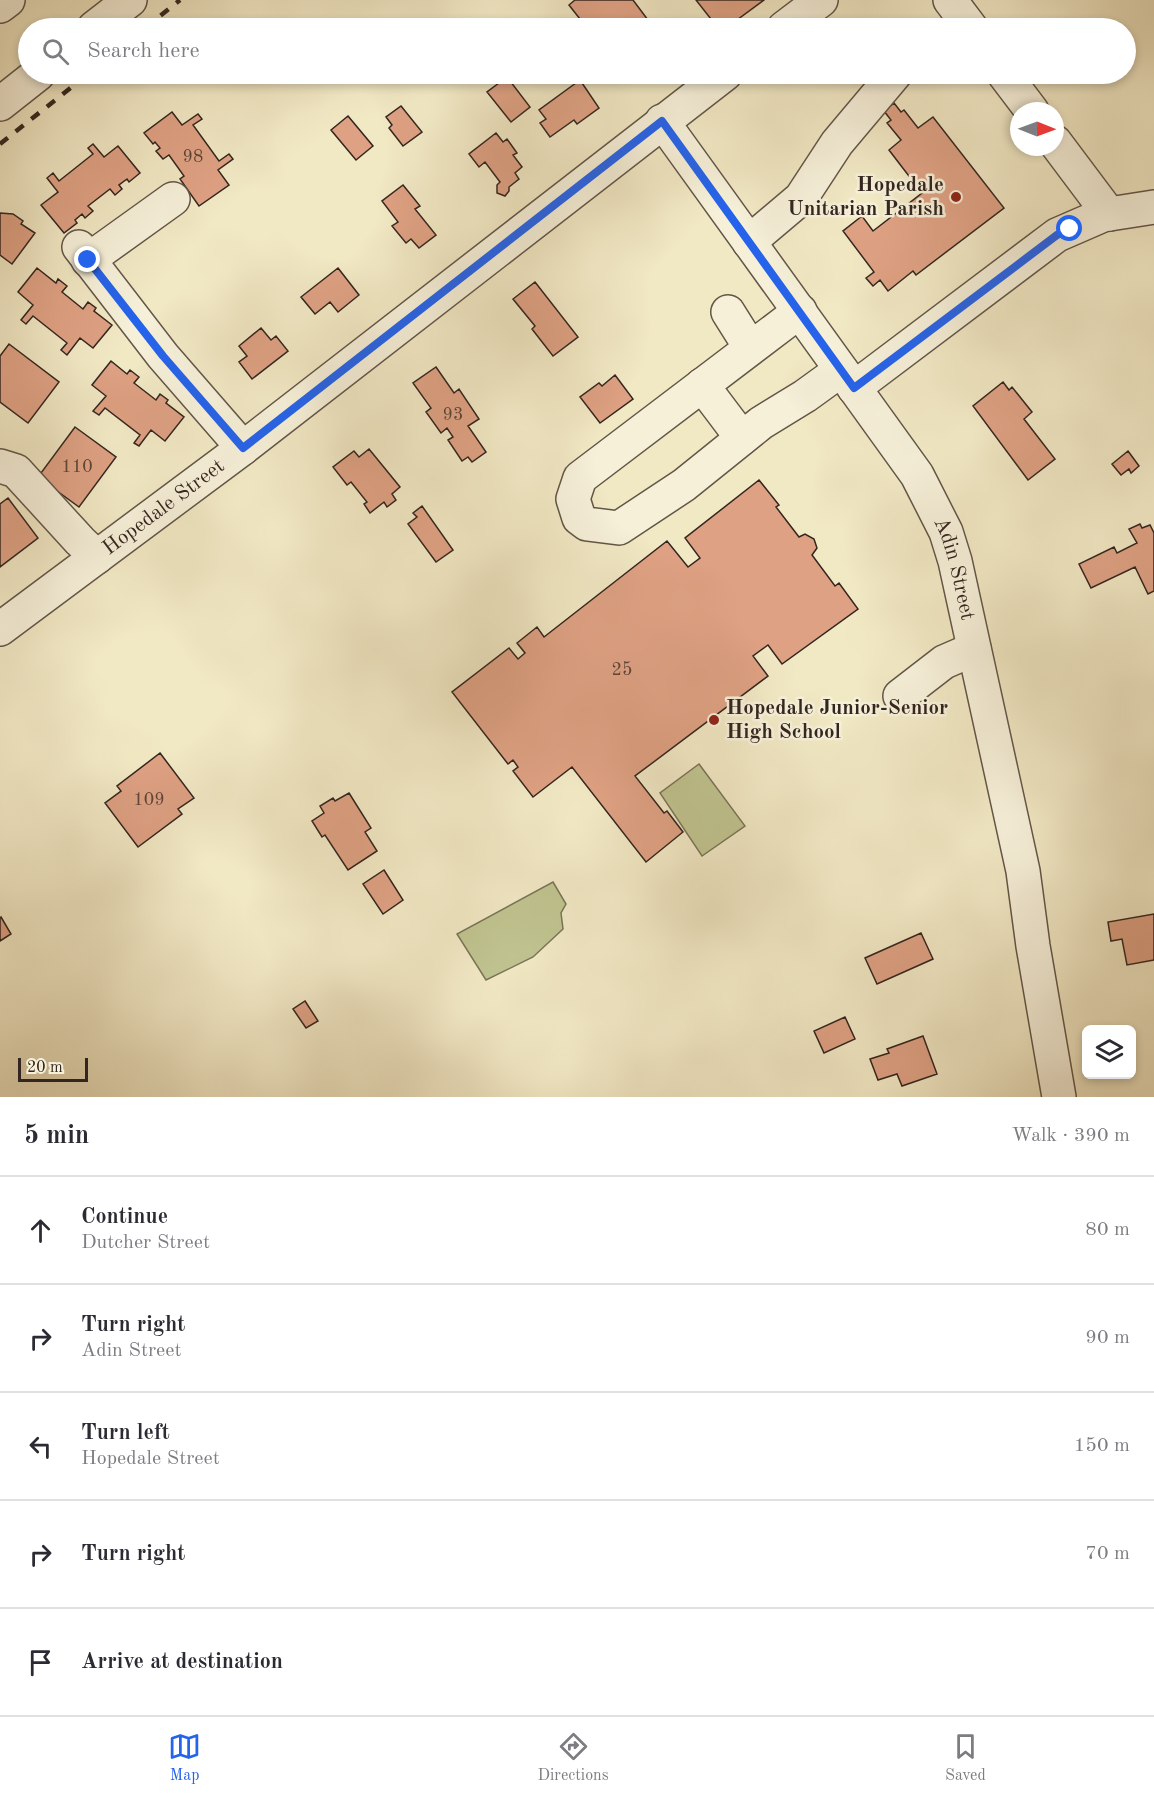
<!DOCTYPE html>
<meta charset="utf-8">
<style>
:root{--surface:#fff;--page:#f2f2f3;--text:#2b2b33;--muted:#7c7c81;--line:#e1e1e2;--accent:#2563eb}
body{margin:0;font-family:"Old Standard TT",serif;background:var(--page);color:var(--text)}
.controls{position:absolute;right:18px;bottom:18px;display:grid;overflow:hidden;border-radius:9px;box-shadow:0 3px 9px #0003}
.controls button{width:54px;height:54px;display:grid;place-items:center;padding:0;border:0;border-bottom:2px solid var(--line);background:var(--surface);color:var(--text);font:30px sans-serif}
.compass{position:absolute;left:1010px;top:102px;width:54px;height:54px;border-radius:50%;background:var(--surface);box-shadow:0 3px 9px #0003;rotate:91deg}
.scale{position:absolute;left:18px;bottom:15px;width:70px;box-sizing:border-box;padding-left:6px;border:3px solid #33251f;border-top:0;font-size:16px;line-height:21px;white-space:nowrap;color:#33251f;-webkit-text-stroke:4px #f6f0d9;paint-order:stroke}
.stop{position:absolute;width:18px;height:18px;margin:-14px;border:4px solid #2563eb;border-radius:50%;background:#fff}
.stop.end{background:#2563eb;border-color:#fff;box-shadow:0 2px 6px #0008}
.list{margin:0;padding:0;list-style:none}
h2{display:flex;justify-content:space-between;align-items:center;height:78px;margin:0;padding:0 24px;font-size:26px}
h2 small{font-size:20px;font-weight:400;color:var(--muted)}
.list li{display:grid;grid-template-columns:39px 1fr auto;gap:18px;align-items:center;box-sizing:border-box;height:108px;padding:0 24px;border-top:2px solid var(--line)}
.list b{display:block;font-size:22px;white-space:nowrap}
.list p{margin:0;font-size:20px;white-space:nowrap;color:var(--muted)}
.list em{font-size:20px;font-style:normal;color:var(--muted)}
.icon{flex:none;width:33px;height:33px;fill:none;stroke:currentColor;stroke-width:2;stroke-linecap:round;stroke-linejoin:round}
.map{position:relative;flex:none;width:1154px;height:1097px;overflow:hidden}
.search{position:absolute;background:var(--surface);box-shadow:0 3px 9px #0003;left:18px;right:18px;top:18px;height:66px;display:flex;align-items:center;gap:15px;box-sizing:border-box;padding:0 21px;border-radius:33px;color:var(--muted);font-size:22px}
.sheet{height:618px;background:var(--surface)}
nav{display:flex;justify-content:space-around;align-items:center;box-sizing:border-box;height:84px;border-top:2px solid var(--line);background:var(--surface);font-size:16px;color:var(--muted)}
nav a{display:grid;justify-items:center;gap:3px}
nav .on{color:var(--accent)}
.map>svg:first-child{display:block}
.green{fill:#c0c490;stroke:#7a7458;stroke-width:1.5}
.building{fill:#dea183;stroke:#33251f;stroke-width:1.5}
.lines{fill:none;stroke-linecap:round;stroke-linejoin:round}
.minor-casing{stroke:#625648;stroke-width:36}
.minor{stroke:#f6f0d9;stroke-width:33}
.rail{stroke:#33251f;stroke-width:4.5;stroke-dasharray:10 10;stroke-linecap:butt}
.route{stroke:#2563eb;stroke-width:8}
.poi-dot{fill:#8f2418;stroke:#f6f0d9;stroke-width:2}
.labels{text-anchor:middle;dominant-baseline:central;stroke-width:5;stroke-linejoin:round;paint-order:stroke}
.number-label{font-size:18px;fill:#5e4438}
.poi-label{font-size:21px;font-weight:bold;fill:#33251f;stroke:#f6f0d9;text-anchor:end}
.street-label{font-size:21px;fill:#33251f;stroke:#f6f0d9}
</style>
<div class="map">
<svg width="1154" height="1097" viewBox="0 0 1154 1097">
<rect width="100%" height="100%" fill="#f1e8c4"/>
<filter id="stains"><feTurbulence type="fractalNoise" baseFrequency=".00333" numOctaves="4"/><feColorMatrix values="0 0 0 0 .2 0 0 0 0 .09 0 0 0 0 .02 0 0 0 .5 -.17"/></filter>
<radialGradient id="worn" r=".72"><stop offset=".6" stop-color="#630" stop-opacity="0"/><stop offset="1" stop-color="#630" stop-opacity=".3"/></radialGradient>
<path class="green" d="M699,764L745,826L702,856L660,793Z
M553,882L566,904L561,913L563,929L533,957L486,980L457,934Z"/>
<path class="building" d="M575,0H633L654,28H587L569,5Z
M696,0H764L726,28H718Z
M621,74H640L628,83Z
M507,77L530,107L511,122L487,92Z
M580,80L599,108L577,124L574,120L550,137L540,123L546,119L539,110Z
M894,103L901,112L904,110L918,128L933,117L1004,208L916,275L913,271L888,291L880,280L873,286L866,278L874,272L843,231L862,216L873,231L922,193L889,150L901,140L887,123L891,120L884,111Z
M401,106L422,132L403,146L389,128L392,125L386,117Z
M172,112L182,125L198,114L202,119L193,125L219,161L229,154L233,159L218,170L229,185L199,206L180,179L184,176L169,155L163,159L156,151L160,148L155,142L153,144L144,133Z
M348,116L373,146L356,160L331,130Z
M496,133L503,142L507,139L517,153L513,155L522,167L515,173L519,179L509,187V191L505,196L497,193V185L500,182L485,162L479,167L469,154Z
M93,144L104,157L118,146L140,173L129,182L127,179L119,185L122,189L115,195L110,189L88,206L93,211L85,218L82,214L75,220L77,223L64,233L41,205L58,192L47,178L53,173L59,181L93,154L88,148Z
M403,185L420,206L415,209L436,235L419,248L411,239L406,243L392,226L398,222L382,201Z
M0,213L13,214L23,221L21,224L35,233L12,264L0,255Z
M37,268L56,283L58,279L67,286L62,292L83,309L88,302L96,308L94,311L112,325L93,348L80,338L67,355L61,350L67,343L33,316L26,324L21,320L33,305L18,292Z
M338,268L359,295L338,312L330,302L315,314L301,297Z
M535,282L578,337L553,356L532,329L535,326L513,299Z
M261,328L271,340L276,336L288,351L252,379L239,362L247,356L239,346Z
M9,344L59,382L28,423L0,402V356Z
M111,361L127,374L130,370L139,377L134,383L156,400L160,394L168,400L166,403L184,417L165,441L151,430L139,446L134,443L140,435L105,408L99,415L93,411L106,396L92,385Z
M436,367L454,393L459,389L479,419L468,426L486,452L472,462L468,457L462,461L448,440L453,437L447,428L441,433L426,412L431,408L413,383Z
M615,375L633,399L600,423L580,397L599,383L602,386Z
M1003,382L1009,390L1012,387L1032,412L1024,419L1055,459L1028,480L973,406Z
M75,427L116,457L79,507L38,477Z
M369,449L400,487L392,494L396,500L387,507L384,502L370,513L364,504L367,502L351,482L347,485L333,467L354,451L359,457Z
M1128,451L1139,466L1131,473L1129,469L1121,475L1112,464Z
M759,480L779,505L776,507L799,537L805,534L814,539L817,548L812,555L835,586L839,583L858,609L782,664L768,645L753,656L768,676L635,776L664,813L667,811L683,832L646,862L572,767L533,797L513,771L518,767L513,760L508,764L452,692L509,648L518,659L525,653L517,643L537,627L544,637L667,541L688,567L700,558L685,538Z
M8,498L38,538L0,567V504Z
M422,506L453,550L436,562L408,524L417,517L413,513Z
M1140,524L1142,528L1150,525L1154,533V591L1148,594L1135,567L1091,588L1079,564L1114,547L1117,553L1137,543L1129,529Z
M160,753L194,798L178,809L182,814L138,847L105,803L121,791L117,786Z
M349,793L371,828L365,832L377,851L348,870L325,835L322,837L312,821L324,813L320,806L333,798L335,801Z
M384,870L403,900L383,914L363,884Z
M1154,914V960L1127,965L1122,939L1111,941L1108,922Z
M1,917L11,934L0,941V918Z
M921,933L933,959L877,984L865,958Z
M305,1001L318,1021L306,1028L293,1009Z
M845,1017L855,1039L824,1053L814,1031Z
M923,1036L937,1074L902,1086L897,1074L878,1080L870,1059L889,1053L887,1049Z"/>
<g class="lines">
<g class="minor-casing">
<g id="minor">
<path d="M950,0L971,28"/>
<path d="M0,6L8,0"/>
<path d="M94,28L130,0"/>
<path d="M784,28L821,0"/>
<path d="M1004,74L1032,111"/>
<path d="M0,104L38,74"/>
<path id="s1" d="M662,121L917,475L946,532L955,561L1023,871L1033,946L1059,1097"/>
<path d="M1055,142L1109,214"/>
<path d="M749,242L801,198L837,143L895,74"/>
<path d="M79,247L163,356L243,448"/>
<path d="M88,260L173,199"/>
<path d="M800,311L580,478L573,499L579,518L587,524L619,528L684,485L761,423L805,396L841,370"/>
<path d="M728,312L750,347"/>
<path d="M702,385L742,438"/>
<path d="M854,388L1057,235L1103,215L1154,207"/>
<path d="M0,466L16,471L80,541L97,557"/>
<path id="s2" d="M0,629L243,448L725,74"/>
<path d="M900,696L944,662L974,649"/>
</g>
</g>
<use href="#minor" class="minor"/>
<path class="rail" d="M145,28L180,0
M0,144L88,74"/>
</g>
<g class="lines">
<path class="route" d="M88,260L163,356L243,448L662,121L854,388L1057,235L1070,229"/>
</g>
<g class="poi-dot">
<circle cx="956" cy="197" r="6"/>
<circle cx="714" cy="720" r="6"/>
</g>
<g class="labels">
<g class="number-label">
<text x="193" y="157">98</text>
<text x="453" y="415">93</text>
<text x="77" y="467">110</text>
<text x="622" y="670">25</text>
<text x="149" y="800">109</text>
</g>
<g class="poi-label">
<text x="944" y="185">Hopedale<tspan x="944" dy="24">Unitarian Parish</tspan></text>
<text x="726" y="708" text-anchor="start">Hopedale Junior-Senior<tspan x="726" dy="24">High School</tspan></text>
</g>
<g class="street-label">
<text stroke="none"><textPath href="#s2" startOffset="204">Hopedale Street</textPath></text>
<text stroke="none"><textPath href="#s1" startOffset="538">Adin Street</textPath></text>
</g>
</g>
<rect width="100%" height="100%" filter="url(#stains)"/>
<rect width="100%" height="100%" fill="url(#worn)"/>
</svg>
<div class="controls">
<button><svg class="icon" aria-label="layers" viewBox="0 0 24 24"><path d="M12 4l9 5-9 5-9-5zM3 14l9 5 9-5"/></svg></button>
</div>
<svg class="compass" viewBox="-18 -18 36 36"><path d="M0-13l5 13h-10z" fill="#e53935"/><path d="M0 13l5-13h-10z" fill="#7c7c81"/></svg>
<div class="scale">20 m</div>
<div class="stop" style="left:1070px;top:229px"></div>
<div class="stop end" style="left:88px;top:260px"></div>
<div class="search"><svg class="icon" aria-label="search" viewBox="0 0 24 24"><circle cx="10" cy="10" r="6"/><path d="M15 15l6 6"/></svg>Search here</div>
</div>
<section class="sheet">
<h2>5 min<small>Walk · 390 m</small></h2>
<ul class="list">
<li><svg class="icon" aria-label="ahead" viewBox="0 0 24 24"><path d="M12 20V5M6 11l6-6 6 6"/></svg><div><b>Continue</b><p>Dutcher Street</p></div><em>80 m</em></li>
<li><svg class="icon" aria-label="right" viewBox="0 0 24 24"><path d="M7 20v-9h11M14 6l5 5-5 5"/></svg><div><b>Turn right</b><p>Adin Street</p></div><em>90 m</em></li>
<li><svg class="icon" aria-label="left" viewBox="0 0 24 24"><path d="M17 20v-9H6M10 6l-5 5 5 5"/></svg><div><b>Turn left</b><p>Hopedale Street</p></div><em>150 m</em></li>
<li><svg class="icon" aria-label="right" viewBox="0 0 24 24"><path d="M7 20v-9h11M14 6l5 5-5 5"/></svg><div><b>Turn right</b></div><em>70 m</em></li>
<li><svg class="icon" aria-label="arrive" viewBox="0 0 24 24"><path d="M6 21V4h12l-3 4 3 4H6"/></svg><div><b>Arrive at destination</b></div></li>
</ul>
</section>
<nav>
<a class="on"><svg class="icon" aria-label="map" viewBox="0 0 24 24"><path d="M3 6l6-2 6 2 6-2v14l-6 2-6-2-6 2zM9 4v14M15 6v14"/></svg>Map</a>
<a><svg class="icon" aria-label="directions" viewBox="0 0 24 24"><path d="M12 3l9 9-9 9-9-9zM9 14v-3h6M13 9l2 2-2 2"/></svg>Directions</a>
<a><svg class="icon" aria-label="saved" viewBox="0 0 24 24"><path d="M7 4h10v16l-5-4-5 4z"/></svg>Saved</a>
</nav>
